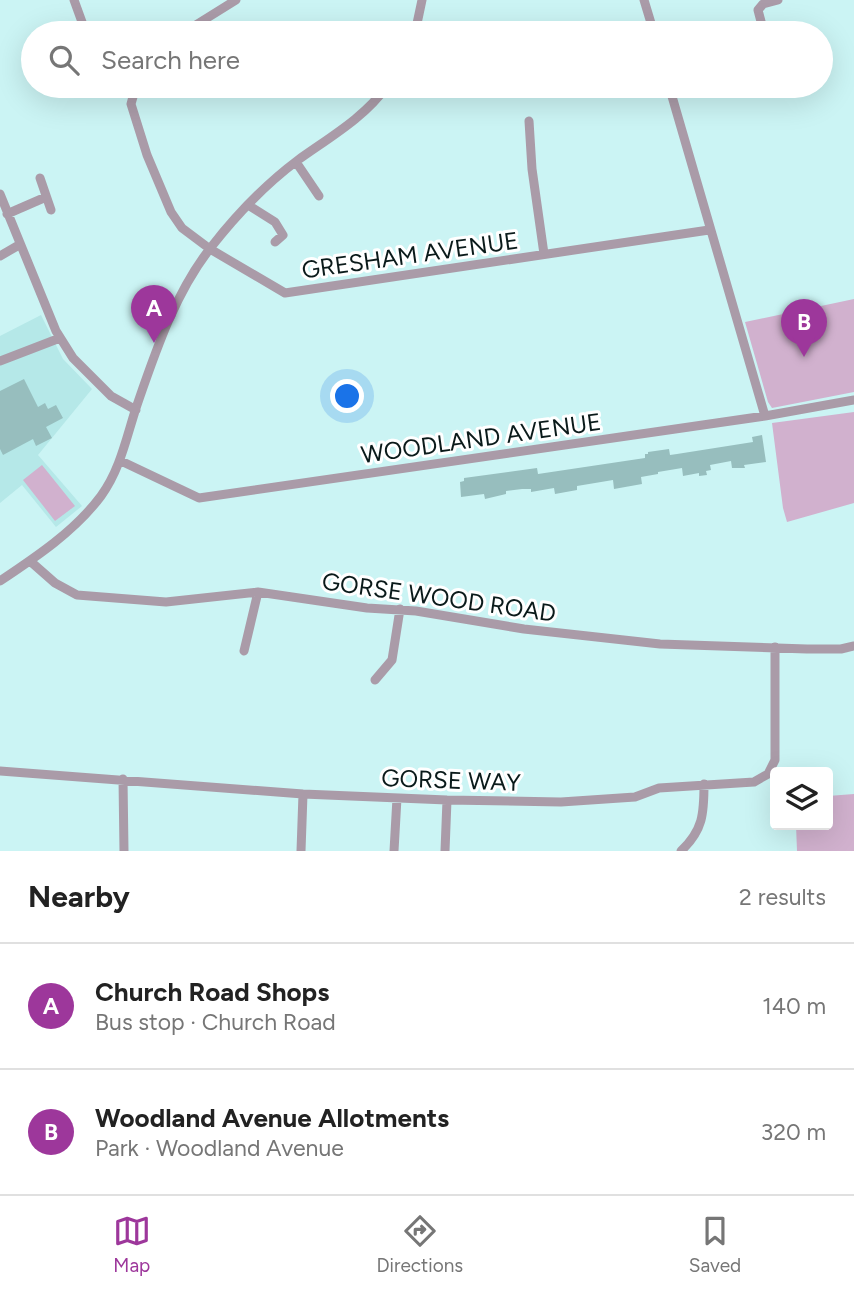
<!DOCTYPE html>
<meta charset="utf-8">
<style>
:root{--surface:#fff;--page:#f2f2f2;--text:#222;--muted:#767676;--line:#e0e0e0;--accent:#9d379b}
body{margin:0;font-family:Figtree,sans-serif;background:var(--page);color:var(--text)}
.controls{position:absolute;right:21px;bottom:21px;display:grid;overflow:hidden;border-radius:7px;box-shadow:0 7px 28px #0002}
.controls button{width:63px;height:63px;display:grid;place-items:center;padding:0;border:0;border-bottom:2px solid var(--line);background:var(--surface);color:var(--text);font:35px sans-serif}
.you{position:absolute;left:348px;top:397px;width:24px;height:24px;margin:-18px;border:5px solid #fff;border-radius:50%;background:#1a73e8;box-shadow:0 0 0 10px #1a73e833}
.badge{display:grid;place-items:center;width:46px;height:46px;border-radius:50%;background:var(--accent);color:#fff;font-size:23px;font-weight:700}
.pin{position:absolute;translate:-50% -58px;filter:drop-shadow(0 2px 4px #0008)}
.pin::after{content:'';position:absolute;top:37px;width:24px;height:21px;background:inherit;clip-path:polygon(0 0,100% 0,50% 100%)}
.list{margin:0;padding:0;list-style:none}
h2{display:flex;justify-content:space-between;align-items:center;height:91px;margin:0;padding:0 28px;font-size:30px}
h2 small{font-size:23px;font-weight:400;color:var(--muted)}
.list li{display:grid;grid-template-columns:46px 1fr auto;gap:21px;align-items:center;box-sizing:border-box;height:126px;padding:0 28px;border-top:2px solid var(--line)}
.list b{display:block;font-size:26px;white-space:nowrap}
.list p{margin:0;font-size:23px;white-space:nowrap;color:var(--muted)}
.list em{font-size:23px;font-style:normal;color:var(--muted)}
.icon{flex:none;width:38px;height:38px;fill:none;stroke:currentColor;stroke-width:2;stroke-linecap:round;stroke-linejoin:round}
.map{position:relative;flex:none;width:854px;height:851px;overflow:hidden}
.search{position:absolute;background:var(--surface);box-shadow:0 7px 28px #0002;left:21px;right:21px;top:21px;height:77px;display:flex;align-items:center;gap:18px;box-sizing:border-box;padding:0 24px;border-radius:38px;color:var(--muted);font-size:26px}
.sheet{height:343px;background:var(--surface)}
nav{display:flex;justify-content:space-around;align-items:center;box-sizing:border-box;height:98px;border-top:2px solid var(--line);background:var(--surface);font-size:19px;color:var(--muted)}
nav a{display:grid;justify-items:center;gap:4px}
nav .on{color:var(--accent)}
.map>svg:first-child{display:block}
.built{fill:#b5e8e8}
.green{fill:#d1b1ce}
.building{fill:#97bebe}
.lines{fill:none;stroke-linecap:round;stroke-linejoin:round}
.minor{stroke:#aa9ba8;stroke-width:9}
.labels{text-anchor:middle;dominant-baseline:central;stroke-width:6;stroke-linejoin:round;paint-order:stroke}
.street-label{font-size:24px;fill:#0a1a1a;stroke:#fff}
</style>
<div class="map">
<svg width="854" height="851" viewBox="0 0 854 851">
<rect width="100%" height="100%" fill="#cbf4f4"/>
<path class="built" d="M41,315L63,359L92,389L38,455L82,506L56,527L22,485L0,503V336Z"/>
<path class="green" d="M854,299V392L772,408L768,402L745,322Z
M854,412V503L787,522L783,508L772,423Z
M42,465L75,506L55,521L23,480Z
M854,794V851H797L796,825H828V796Z"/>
<path class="building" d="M24,379L38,407L45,403L48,409L56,405L63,418L46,427L52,438L36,446L33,439L3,455L0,449V391Z
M762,435L766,462L744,465L745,468H732L731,461L710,465L711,470L706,471L707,475L699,476V473L683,476L682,468L658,472V474L641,477L642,484L614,489L613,480L577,486V490L555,494L554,488L531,492V489H522L506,491V494L485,499L484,494L461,497L460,482L464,481V478L537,468L538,474L645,458V454H648V452L669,449L670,455L677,454L753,442L752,437Z"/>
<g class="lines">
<path class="minor" d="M74,0L86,33
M644,0L654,33
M183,33L236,0
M415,33L422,0
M764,33L758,10L763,4L778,0
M136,86L131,104L147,155L171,212L182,228L210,249L285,293L709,230
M669,86L765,416
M529,121L532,169L544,254
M296,162L319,196
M40,178L51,210
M0,194L56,331L73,358L111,396L136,410
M248,205L275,222L283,235L275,242
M7,214L46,197
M0,256L19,245
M0,361L60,338
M121,461L199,498L765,416L854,400
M30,561L55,583L77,595L166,602L258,592L367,608L416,611L524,629L660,644L807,649H841L854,646
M0,581C36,557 75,531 101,496C120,470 126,439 136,408C155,353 175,292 212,246C237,214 266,184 298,160C330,137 364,118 387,86
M244,651L258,592
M375,680L392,660L400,609
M0,771L303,794L447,800L561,802L635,797L659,788L754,782L768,774L775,760V647
M123,779L124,851
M301,851L303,794
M394,851L397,798
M445,851L447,800
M681,851C703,830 704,814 704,784"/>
</g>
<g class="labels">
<g class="street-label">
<text transform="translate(410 255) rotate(-8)">GRESHAM AVENUE</text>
<text transform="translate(481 438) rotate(-8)">WOODLAND AVENUE</text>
<text transform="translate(439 597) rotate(8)">GORSE WOOD ROAD</text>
<text transform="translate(451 780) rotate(2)">GORSE WAY</text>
</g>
</g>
</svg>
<div class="controls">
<button><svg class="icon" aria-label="layers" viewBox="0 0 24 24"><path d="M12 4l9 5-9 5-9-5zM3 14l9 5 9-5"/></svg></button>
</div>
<div class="you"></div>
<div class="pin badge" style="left:154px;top:343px">A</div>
<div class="pin badge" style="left:804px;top:357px">B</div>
<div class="search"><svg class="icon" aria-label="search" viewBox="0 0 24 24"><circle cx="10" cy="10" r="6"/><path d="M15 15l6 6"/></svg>Search here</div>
</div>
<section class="sheet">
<h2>Nearby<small>2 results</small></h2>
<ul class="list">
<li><span class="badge">A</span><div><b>Church Road Shops</b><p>Bus stop · Church Road</p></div><em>140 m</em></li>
<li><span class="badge">B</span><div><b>Woodland Avenue Allotments</b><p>Park · Woodland Avenue</p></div><em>320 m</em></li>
</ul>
</section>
<nav>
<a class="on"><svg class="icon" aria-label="map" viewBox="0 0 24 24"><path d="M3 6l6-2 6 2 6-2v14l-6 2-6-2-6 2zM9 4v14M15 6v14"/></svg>Map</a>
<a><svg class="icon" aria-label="directions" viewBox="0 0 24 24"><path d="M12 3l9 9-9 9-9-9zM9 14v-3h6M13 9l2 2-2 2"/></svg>Directions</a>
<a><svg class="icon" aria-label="saved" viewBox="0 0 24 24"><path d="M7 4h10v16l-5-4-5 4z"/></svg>Saved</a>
</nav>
